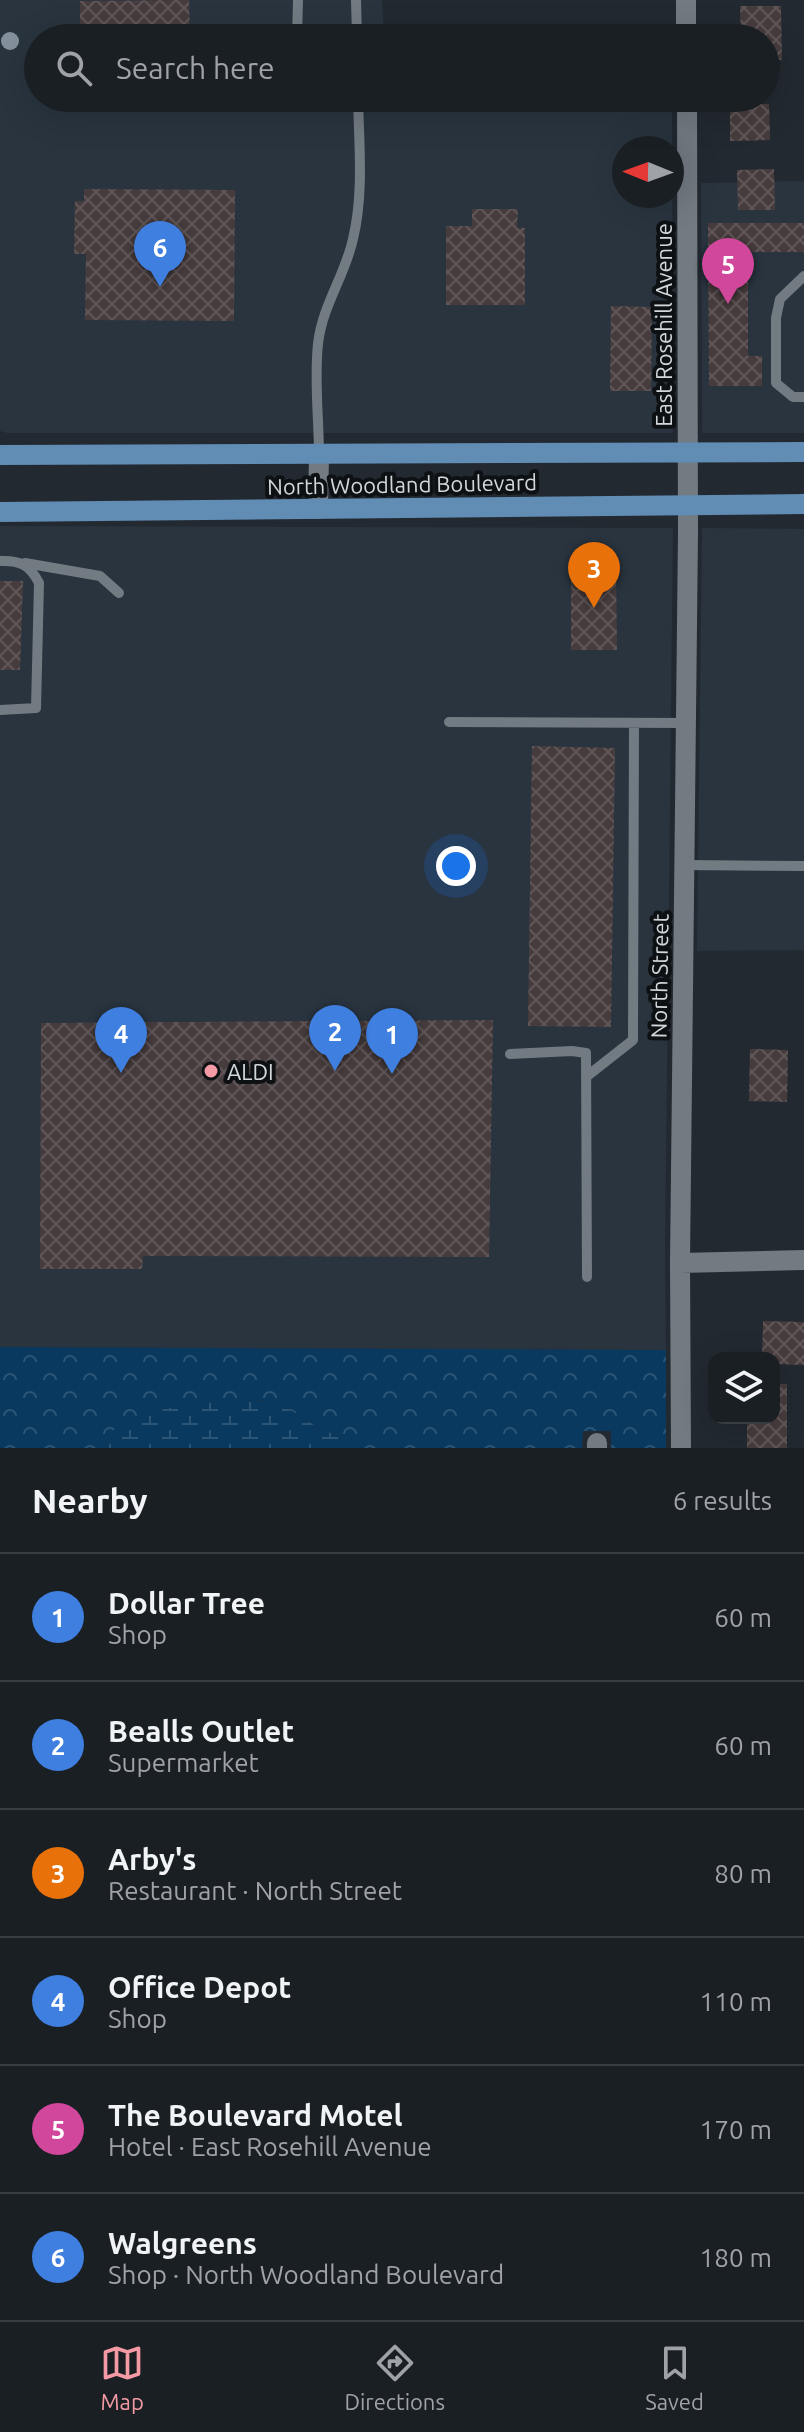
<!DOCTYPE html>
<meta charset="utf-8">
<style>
:root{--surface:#1a1f24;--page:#23272c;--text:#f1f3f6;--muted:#9fa2a6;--line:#383d41;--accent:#f49aa4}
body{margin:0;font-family:Ubuntu,sans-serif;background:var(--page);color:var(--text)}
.controls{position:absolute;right:24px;bottom:24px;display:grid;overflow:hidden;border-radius:16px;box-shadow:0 8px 32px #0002}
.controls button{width:72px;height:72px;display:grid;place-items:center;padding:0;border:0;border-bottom:2px solid var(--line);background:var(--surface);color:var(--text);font:40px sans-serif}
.compass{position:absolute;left:612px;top:136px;width:72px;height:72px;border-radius:50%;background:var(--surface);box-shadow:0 8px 32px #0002;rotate:271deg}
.you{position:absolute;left:456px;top:866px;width:28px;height:28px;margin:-20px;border:6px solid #fff;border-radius:50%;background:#1a73e8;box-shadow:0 0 0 12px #1a73e833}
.badge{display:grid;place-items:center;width:52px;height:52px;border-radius:50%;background:var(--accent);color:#fff;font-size:26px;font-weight:700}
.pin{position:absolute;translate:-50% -66px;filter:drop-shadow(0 2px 4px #0008)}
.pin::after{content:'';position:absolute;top:42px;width:28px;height:24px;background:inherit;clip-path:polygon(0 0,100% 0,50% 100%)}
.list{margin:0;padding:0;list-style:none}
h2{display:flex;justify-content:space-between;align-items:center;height:104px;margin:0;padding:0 32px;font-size:34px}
h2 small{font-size:26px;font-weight:400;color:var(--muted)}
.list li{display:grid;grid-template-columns:52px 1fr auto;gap:24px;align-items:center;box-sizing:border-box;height:128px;padding:0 32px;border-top:2px solid var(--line)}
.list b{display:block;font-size:30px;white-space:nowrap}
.list p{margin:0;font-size:26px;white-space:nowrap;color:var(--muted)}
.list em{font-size:26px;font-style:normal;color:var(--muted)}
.icon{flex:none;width:44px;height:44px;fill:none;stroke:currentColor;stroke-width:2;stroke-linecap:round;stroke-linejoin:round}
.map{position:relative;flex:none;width:804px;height:1448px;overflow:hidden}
.search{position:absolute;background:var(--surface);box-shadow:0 8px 32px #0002;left:24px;right:24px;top:24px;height:88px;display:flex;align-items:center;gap:20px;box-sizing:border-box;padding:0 28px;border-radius:44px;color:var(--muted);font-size:30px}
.sheet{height:872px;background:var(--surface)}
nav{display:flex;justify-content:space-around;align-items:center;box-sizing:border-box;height:112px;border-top:2px solid var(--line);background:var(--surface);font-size:22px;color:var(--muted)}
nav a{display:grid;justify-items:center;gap:4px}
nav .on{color:var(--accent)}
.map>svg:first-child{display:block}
.built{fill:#29343f;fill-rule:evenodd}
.forest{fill:url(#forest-crowns)}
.wetland{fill:url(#wetland-marsh)}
.building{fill:url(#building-cross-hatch)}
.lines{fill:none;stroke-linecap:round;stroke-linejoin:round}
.lane{stroke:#727a82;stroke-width:10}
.street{stroke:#727a82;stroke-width:20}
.primary{stroke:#618cb4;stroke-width:20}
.tree{fill:#84909c}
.poi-dot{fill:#f49aa4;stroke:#0e1114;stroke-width:3}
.labels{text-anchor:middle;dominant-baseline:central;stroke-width:8;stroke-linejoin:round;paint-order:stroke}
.street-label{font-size:22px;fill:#d2d7db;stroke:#0e1114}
.poi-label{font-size:22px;fill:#d2d7db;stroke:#0e1114;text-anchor:start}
</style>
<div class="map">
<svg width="804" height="1448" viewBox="0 0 804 1448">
<defs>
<pattern id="forest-crowns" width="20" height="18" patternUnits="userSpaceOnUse" patternTransform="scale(2)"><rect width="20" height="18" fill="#09395f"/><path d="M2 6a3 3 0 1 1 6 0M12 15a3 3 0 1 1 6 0" fill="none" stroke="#2c5575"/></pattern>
<pattern id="wetland-marsh" width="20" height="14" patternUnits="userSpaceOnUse" patternTransform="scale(2)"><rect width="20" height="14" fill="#09395f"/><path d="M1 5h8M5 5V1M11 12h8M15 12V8" fill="none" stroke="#2c5575"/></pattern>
<pattern id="building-cross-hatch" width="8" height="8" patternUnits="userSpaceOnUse" patternTransform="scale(2)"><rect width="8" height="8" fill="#473c3d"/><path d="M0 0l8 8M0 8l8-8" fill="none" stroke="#615758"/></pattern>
</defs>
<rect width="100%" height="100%" fill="#222930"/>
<path class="built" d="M0,0H382L384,38H38V98H395L520,103L590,98H672L673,433H7L0,431ZM624,148H672V196H624Z
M804,181V433H702L701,183Z
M0,526L673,528L665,1251L666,1350L0,1347Z
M702,528L804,529V950L697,951Z"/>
<path class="forest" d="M0,1347L666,1350V1448H611V1431H583L582,1448H341L342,1438L317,1427L276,1401L239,1400L192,1405L141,1415L114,1430L105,1448H0Z"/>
<path class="wetland" d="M239,1400L276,1401L317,1427L342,1438L341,1448H105C107,1443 110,1436 113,1431C133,1407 209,1403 239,1400Z"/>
<path class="building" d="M189,0L190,37L80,38V1Z
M740,6H781L782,60H766V38H741Z
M730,104H769L770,140L730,141Z
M774,169L775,210H738L737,170Z
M84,189L235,190L234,321L85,320L86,254H74L75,201H84Z
M472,209H518L517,228H525V305H446V226H472Z
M708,223H804V252H748V356H762V386H709Z
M611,306L652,307L651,391H610Z
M571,565H616L617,650H571Z
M0,581H23L20,670H0Z
M532,746L615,748L611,1027L528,1026Z
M493,1020L489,1257L143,1256L142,1269H40L41,1023Z
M750,1049L788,1050L787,1102L749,1101Z
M763,1321L804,1322V1365L774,1364V1358H762Z
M774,1384H787V1448H747V1418H774Z"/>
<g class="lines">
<path class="lane" d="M356,0L357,38
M297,38L298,0
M804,276L780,299L776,318V383L793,397H804
M319,455C319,419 314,380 318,344C322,306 345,276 353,239C364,193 359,145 358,98
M0,561C20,560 30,565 39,583L36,708L0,710
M25,563L100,576L119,593
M449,722L685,723
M684,865L804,866
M510,1054L572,1051L586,1053L587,1277
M586,1077L633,1040L634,723"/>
<path class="street" d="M686,0V38
M318,509L319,455
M680,1263L804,1260
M597,1448V1443
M681,1448L680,1263L688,533L687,98"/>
<path class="primary" d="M0,455L804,452
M0,512L804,504"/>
</g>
<circle class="tree" cx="10" cy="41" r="9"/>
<circle class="poi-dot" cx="211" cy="1071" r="8"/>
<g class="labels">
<g class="street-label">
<text transform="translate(663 325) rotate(-90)">East Rosehill Avenue</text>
<text transform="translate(402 484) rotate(-1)">North Woodland Boulevard</text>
<text transform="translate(659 976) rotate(-89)">North Street</text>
</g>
<g class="poi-label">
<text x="227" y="1071">ALDI</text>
</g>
</g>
</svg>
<div class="controls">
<button><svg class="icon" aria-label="layers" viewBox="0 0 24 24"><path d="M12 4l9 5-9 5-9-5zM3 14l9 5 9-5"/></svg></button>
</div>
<svg class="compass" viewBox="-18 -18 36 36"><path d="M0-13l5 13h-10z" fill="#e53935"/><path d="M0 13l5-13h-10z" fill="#9fa2a6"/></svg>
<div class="you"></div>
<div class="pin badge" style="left:392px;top:1074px;background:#3f7fe0">1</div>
<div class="pin badge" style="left:335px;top:1071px;background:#3f7fe0">2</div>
<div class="pin badge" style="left:594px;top:608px;background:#e8710a">3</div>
<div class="pin badge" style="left:121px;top:1073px;background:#3f7fe0">4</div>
<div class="pin badge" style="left:728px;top:304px;background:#d1479c">5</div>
<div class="pin badge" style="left:160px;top:287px;background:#3f7fe0">6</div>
<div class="search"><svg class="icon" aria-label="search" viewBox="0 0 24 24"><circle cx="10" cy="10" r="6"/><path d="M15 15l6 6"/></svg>Search here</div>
</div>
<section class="sheet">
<h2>Nearby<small>6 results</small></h2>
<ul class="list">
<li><span class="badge" style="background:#3f7fe0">1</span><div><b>Dollar Tree</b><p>Shop</p></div><em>60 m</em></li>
<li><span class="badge" style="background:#3f7fe0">2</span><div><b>Bealls Outlet</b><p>Supermarket</p></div><em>60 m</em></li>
<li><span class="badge" style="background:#e8710a">3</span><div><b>Arby's</b><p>Restaurant · North Street</p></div><em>80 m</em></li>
<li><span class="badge" style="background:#3f7fe0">4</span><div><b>Office Depot</b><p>Shop</p></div><em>110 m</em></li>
<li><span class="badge" style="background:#d1479c">5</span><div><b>The Boulevard Motel</b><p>Hotel · East Rosehill Avenue</p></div><em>170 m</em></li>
<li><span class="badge" style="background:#3f7fe0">6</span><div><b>Walgreens</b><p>Shop · North Woodland Boulevard</p></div><em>180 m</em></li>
</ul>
</section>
<nav>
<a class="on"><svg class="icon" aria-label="map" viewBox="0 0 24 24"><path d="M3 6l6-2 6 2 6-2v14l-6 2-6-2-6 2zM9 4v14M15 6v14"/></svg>Map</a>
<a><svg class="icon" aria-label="directions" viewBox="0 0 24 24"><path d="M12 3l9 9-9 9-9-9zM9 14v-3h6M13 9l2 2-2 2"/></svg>Directions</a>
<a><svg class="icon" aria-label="saved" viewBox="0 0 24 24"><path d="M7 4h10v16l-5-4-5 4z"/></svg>Saved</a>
</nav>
